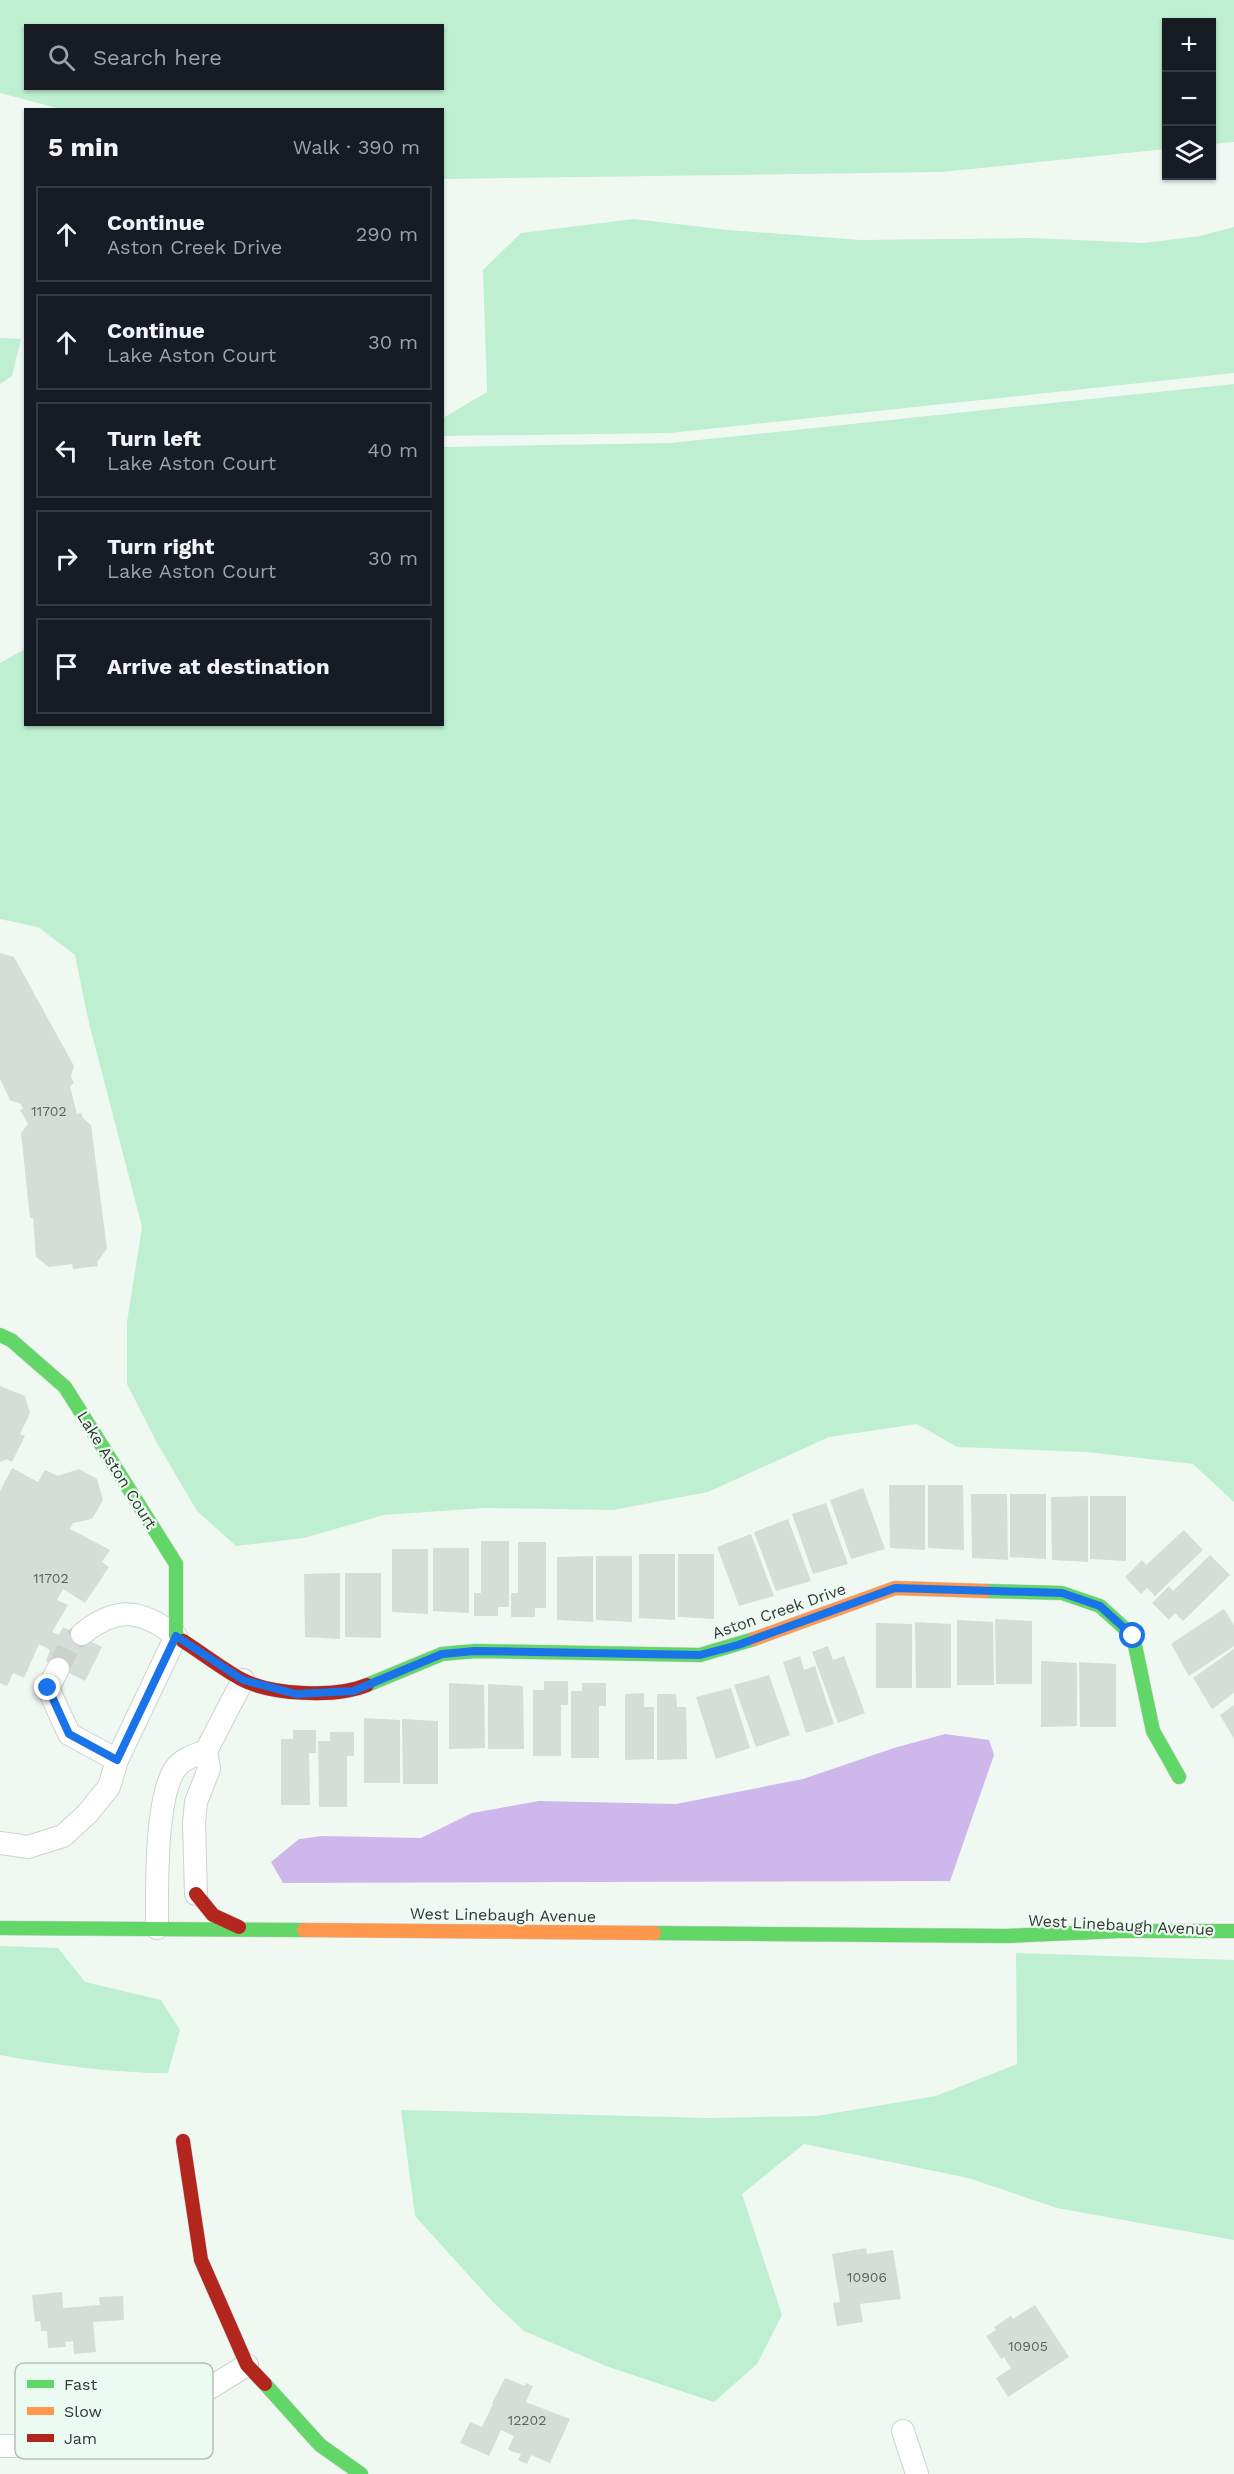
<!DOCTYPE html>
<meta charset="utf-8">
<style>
:root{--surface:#171b24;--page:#20242c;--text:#f1f3f6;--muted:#9ea1a6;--line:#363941}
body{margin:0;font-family:"Work Sans",sans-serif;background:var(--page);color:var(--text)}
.controls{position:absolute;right:18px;top:18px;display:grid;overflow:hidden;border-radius:0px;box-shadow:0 2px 4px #0004}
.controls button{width:54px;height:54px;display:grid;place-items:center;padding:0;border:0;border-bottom:2px solid var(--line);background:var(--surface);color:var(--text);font:30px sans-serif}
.stop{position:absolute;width:18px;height:18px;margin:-14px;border:4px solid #1a73e8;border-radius:50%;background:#fff}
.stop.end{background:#1a73e8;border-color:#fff;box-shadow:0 2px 6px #0008}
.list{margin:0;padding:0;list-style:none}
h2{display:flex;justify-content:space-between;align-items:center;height:78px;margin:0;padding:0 24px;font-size:26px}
h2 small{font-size:20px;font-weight:400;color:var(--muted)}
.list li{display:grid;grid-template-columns:39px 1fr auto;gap:18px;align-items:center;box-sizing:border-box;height:96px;margin:0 12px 12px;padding:0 12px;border:2px solid var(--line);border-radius:0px}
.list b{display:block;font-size:22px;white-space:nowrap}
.list p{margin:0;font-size:20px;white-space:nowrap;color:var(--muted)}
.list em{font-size:20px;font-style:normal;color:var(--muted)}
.icon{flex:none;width:33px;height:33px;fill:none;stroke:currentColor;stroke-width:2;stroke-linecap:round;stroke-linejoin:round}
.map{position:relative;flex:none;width:1234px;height:2474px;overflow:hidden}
.search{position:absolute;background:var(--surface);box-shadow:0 2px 4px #0004;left:24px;top:24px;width:420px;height:66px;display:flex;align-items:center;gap:15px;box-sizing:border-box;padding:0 21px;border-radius:0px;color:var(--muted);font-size:22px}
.panel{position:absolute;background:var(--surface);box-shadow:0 2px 4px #0004;left:24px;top:108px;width:420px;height:618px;border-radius:0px}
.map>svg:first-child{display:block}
.green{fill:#beefd0;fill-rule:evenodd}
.water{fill:#ceb7eb}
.building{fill:#d6ddd8}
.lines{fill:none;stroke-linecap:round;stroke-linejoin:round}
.street-tunnel{stroke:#cad1cc;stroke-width:22;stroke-dasharray:22 11;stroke-linecap:butt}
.street-casing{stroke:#cdd3ce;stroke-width:24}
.fast-casing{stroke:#cdd3ce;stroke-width:15}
.slow-casing{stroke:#cdd3ce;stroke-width:15}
.jam-casing{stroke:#cdd3ce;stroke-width:15}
.street{stroke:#fdfefd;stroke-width:22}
.fast{stroke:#63d668;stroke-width:14}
.slow{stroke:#ff974d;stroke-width:14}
.jam{stroke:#b3261e;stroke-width:14}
.route{stroke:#1a73e8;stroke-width:8}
.labels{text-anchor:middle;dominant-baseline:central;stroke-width:4.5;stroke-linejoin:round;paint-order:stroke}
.number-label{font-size:14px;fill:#5c625e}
.street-label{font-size:16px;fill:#313733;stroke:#ecfbf1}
.key{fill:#ecfbf1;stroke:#b4c0b8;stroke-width:1.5}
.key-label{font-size:16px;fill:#313733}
</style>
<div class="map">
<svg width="1234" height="2474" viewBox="0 0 1234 2474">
<rect width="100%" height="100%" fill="#f0f8f2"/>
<path class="green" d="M0,0H1234V142L1212,144V22H1166V149L941,172L443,179L442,110H65L0,93ZM26,26H442V88H26Z
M634,219L728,230L861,240L1031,238L1144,243L1200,236L1234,227V373L670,433L443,436V418L487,392L483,270L521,233Z
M0,338L21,339L12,376L0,384Z
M1234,384V1502L1193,1464L1087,1452L957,1447L917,1424L829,1437L708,1492L613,1510L484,1508L384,1515L304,1538L236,1546L197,1511L157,1443L127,1384V1322L142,1227L88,1019L75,955L38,927L0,919V663L25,649L26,724H442L443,447L670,443Z
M0,1946L58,1948L85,1982L161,2000L180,2030L168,2073C112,2073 55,2065 0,2055Z
M1016,1953L1234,1960V2240L1057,2208L968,2178L804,2144L742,2194L782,2315L757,2364L714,2402L606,2366L524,2331L492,2301L415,2216L401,2110L709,2118L817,2116L936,2096L1017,2064Z"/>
<path class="water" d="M945,1734L989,1740L994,1755L950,1881L283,1883L271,1862L299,1839L323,1836L421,1838L472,1813L539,1801L676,1804L803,1779L894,1748Z"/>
<path class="building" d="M0,953L14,957L74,1066L71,1077L74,1083L70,1086L77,1114L81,1113L83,1118L91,1125L107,1249L97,1262L98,1266L73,1269L72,1264L49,1267L36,1257L33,1218H30L21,1133L28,1124L20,1110L23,1109L21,1104L10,1100L0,1079Z
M0,1386L25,1396L30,1413L20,1434L25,1436L12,1462L7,1459L0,1462Z
M12,1468L38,1482L45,1470L58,1476L79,1469L97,1479L103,1500L92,1519L73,1523L70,1529L110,1550L102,1562L109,1567L85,1603L63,1589L57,1600L68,1605L52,1632L59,1635L63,1627L102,1647L85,1681L46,1661L50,1650L39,1644L24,1678L13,1673L7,1686L0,1683V1491Z
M889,1485H925V1550L890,1548Z
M928,1485H963L964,1550L928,1548Z
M863,1488L885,1549L851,1559L830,1500Z
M971,1494H1007L1008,1560L972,1558Z
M1010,1494H1046V1559L1010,1557Z
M1088,1496V1562L1052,1560L1051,1497Z
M1090,1496H1126V1561L1090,1559Z
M826,1503L848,1564L813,1574L792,1514Z
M788,1519L811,1581L776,1591L754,1532Z
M1184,1530L1203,1550L1155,1596L1147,1588L1141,1594L1125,1577L1142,1560L1146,1565Z
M751,1534L774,1596L739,1606L717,1547Z
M481,1541H509V1607H498V1616H474V1593H481Z
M518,1542H546V1608H535V1617H511V1593H518Z
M433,1548H469V1613L433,1611Z
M392,1549H428V1614L392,1612Z
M639,1554H675V1620L639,1618Z
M678,1554H714V1619L678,1617Z
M1210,1555L1230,1575L1183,1621L1175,1613L1169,1620L1152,1603L1169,1586L1173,1591Z
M593,1556V1622L557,1620V1557Z
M596,1556H632V1622L596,1620Z
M340,1573V1639L305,1637L304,1574Z
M345,1573H381V1638L345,1637Z
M1224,1609L1234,1625V1646L1189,1676L1171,1644Z
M995,1619L1032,1621V1684H996Z
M957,1620L993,1622L994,1685H957Z
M915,1622L951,1624V1688H916Z
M876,1623L912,1624V1688H876Z
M828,1646L833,1660L844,1656L865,1713L838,1723L812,1652Z
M1234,1649V1693L1212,1709L1193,1678Z
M800,1656L804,1670L815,1666L834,1724L806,1733L783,1662Z
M1041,1661L1077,1663V1726L1041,1727Z
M1079,1662L1116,1664V1727H1080Z
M769,1675L790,1735L756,1747L734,1685Z
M544,1681H568V1705H561V1756H533V1690H544Z
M449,1683L484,1685L485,1748L449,1749Z
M582,1683H606V1706H599V1758H571V1691H582Z
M488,1684L523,1686L524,1749H488Z
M731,1688L750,1748L716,1759L696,1697Z
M644,1693V1707H654V1759L625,1760V1694Z
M657,1694H676L677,1707H686L687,1759L657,1760Z
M1234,1705V1739L1220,1715Z
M364,1718L400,1720V1783H364Z
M402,1719L438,1721V1784H403Z
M293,1730H316V1753H309L310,1805H281V1739H293Z
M330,1732H354V1756H347V1807H319L318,1741H330Z
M866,2248L867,2254L893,2250L901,2299L860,2304L863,2322L837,2326L833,2303L840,2302L832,2254Z
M62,2292L63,2308L100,2305L99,2297L123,2296L124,2320L93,2322L96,2352L74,2354L73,2341L65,2342L66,2347L48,2348L47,2331H41L40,2321L35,2322L32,2295Z
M1035,2305L1069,2357L1008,2397L996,2378L1011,2368L1004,2357L1001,2359L986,2336L996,2330L994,2327L1011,2316L1013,2319Z
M505,2378L525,2386L526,2383L533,2386L526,2402L570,2419L550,2463L531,2455L527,2464L518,2460L521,2454L510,2451L508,2449L514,2436L501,2430L489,2456L460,2443L470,2422L482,2427L493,2404L492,2403Z"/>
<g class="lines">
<path class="street-tunnel" d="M58,1669L71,1642L82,1634"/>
<g class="street-casing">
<path id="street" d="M82,1634C117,1606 141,1609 176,1636L117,1760
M0,1843L28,1847L63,1836L87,1814L109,1787L117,1760L69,1734L48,1688L58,1669
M196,1894L194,1823L196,1802L209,1769L206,1751L243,1680
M157,1928C157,1890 155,1799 175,1769C182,1759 195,1755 206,1751
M903,2431L917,2474
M0,2446H80L148,2426L247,2365"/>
</g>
<g class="fast-casing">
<path id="fast" d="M0,1335L11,1340L65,1387L176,1564V1636L183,1641
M985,1591L1062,1593L1100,1606L1133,1636L1153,1731L1179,1777
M367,1685L442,1654L475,1651L700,1655L754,1639
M0,1928L304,1930
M654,1933L1006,1936L1119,1931H1234
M265,2384L320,2445L361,2474"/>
</g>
<g class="slow-casing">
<path id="slow" d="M754,1639L895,1588L985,1591
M304,1930L654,1933"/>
</g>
<g class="jam-casing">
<path id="jam" d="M183,1641C202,1653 221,1668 241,1679C271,1695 336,1698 367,1685
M196,1894L213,1915L239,1927
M183,2141L201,2260L247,2365L265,2384"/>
</g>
<use href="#street" class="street"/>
<use href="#fast" class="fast"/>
<use href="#slow" class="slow"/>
<use href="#jam" class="jam"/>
</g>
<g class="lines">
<path class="route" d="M48,1688L69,1734L117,1760L176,1636L243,1680L296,1694L353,1691L442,1654L475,1651L700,1655L738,1645L895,1588L1062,1593L1100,1606L1133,1636"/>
</g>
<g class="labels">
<g class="number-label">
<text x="49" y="1111">11702</text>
<text x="51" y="1578">11702</text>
<text x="867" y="2277">10906</text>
<text x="1028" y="2346">10905</text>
<text x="527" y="2420">12202</text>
</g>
<g class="street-label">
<text transform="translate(117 1470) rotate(58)">Lake Aston Court</text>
<text transform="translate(779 1611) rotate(-19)">Aston Creek Drive</text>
<text transform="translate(503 1915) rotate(1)">West Linebaugh Avenue</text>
<text transform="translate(1121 1925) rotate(3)">West Linebaugh Avenue</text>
</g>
</g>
<rect x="15" y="2363" width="198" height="96" rx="9" class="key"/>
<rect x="27" y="2380" width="27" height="8" fill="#63d668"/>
<rect x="27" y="2407" width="27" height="8" fill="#ff974d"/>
<rect x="27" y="2434" width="27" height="8" fill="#b3261e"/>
<g class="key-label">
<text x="64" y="2390">Fast</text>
<text x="64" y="2417">Slow</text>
<text x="64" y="2444">Jam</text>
</g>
</svg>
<div class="controls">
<button>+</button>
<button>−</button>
<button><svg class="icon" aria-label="layers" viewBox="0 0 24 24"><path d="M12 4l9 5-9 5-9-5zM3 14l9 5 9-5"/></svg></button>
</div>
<div class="stop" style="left:1133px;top:1636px"></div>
<div class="stop end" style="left:48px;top:1688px"></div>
<div class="search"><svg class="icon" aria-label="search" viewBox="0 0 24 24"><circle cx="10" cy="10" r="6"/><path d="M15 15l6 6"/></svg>Search here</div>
<section class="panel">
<h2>5 min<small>Walk · 390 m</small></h2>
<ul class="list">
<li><svg class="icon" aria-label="ahead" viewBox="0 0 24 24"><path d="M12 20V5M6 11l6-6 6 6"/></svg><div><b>Continue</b><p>Aston Creek Drive</p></div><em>290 m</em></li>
<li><svg class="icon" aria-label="ahead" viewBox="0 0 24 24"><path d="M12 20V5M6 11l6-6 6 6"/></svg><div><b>Continue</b><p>Lake Aston Court</p></div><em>30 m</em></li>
<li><svg class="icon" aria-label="left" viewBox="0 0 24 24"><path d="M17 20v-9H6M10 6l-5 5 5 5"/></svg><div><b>Turn left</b><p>Lake Aston Court</p></div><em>40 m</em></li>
<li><svg class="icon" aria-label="right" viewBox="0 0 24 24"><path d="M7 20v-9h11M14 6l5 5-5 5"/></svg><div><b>Turn right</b><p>Lake Aston Court</p></div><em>30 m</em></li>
<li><svg class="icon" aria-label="arrive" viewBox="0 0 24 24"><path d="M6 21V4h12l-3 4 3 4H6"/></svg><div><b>Arrive at destination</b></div></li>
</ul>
</section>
</div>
